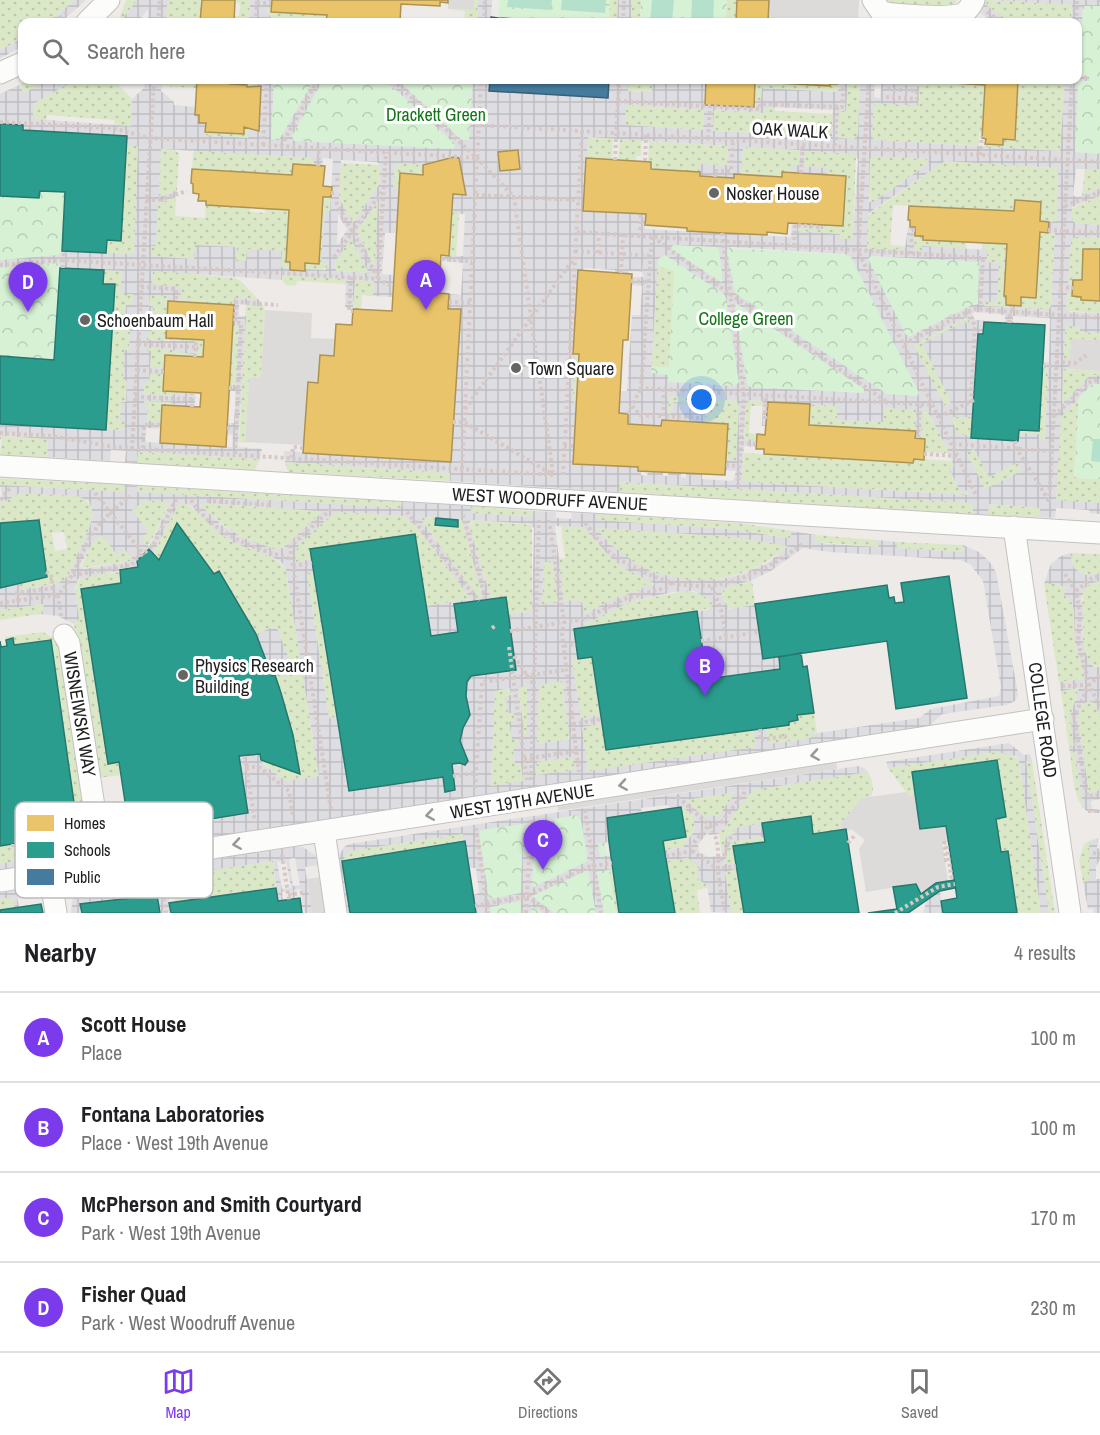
<!DOCTYPE html>
<meta charset="utf-8">
<style>
:root{--surface:#fff;--page:#f6f6f6;--text:#202124;--muted:#757577;--line:#e0e0e0;--accent:#7c3aed}
body{margin:0;font-family:"Archivo Narrow",sans-serif;background:var(--page);color:var(--text)}
.you{position:absolute;left:702px;top:400px;width:21px;height:21px;margin:-15px;border:4px solid #fff;border-radius:50%;background:#1a73e8;box-shadow:0 0 0 9px #1a73e833}
.badge{display:grid;place-items:center;width:39px;height:39px;border-radius:50%;background:var(--accent);color:#fff;font-size:20px;font-weight:700}
.pin{position:absolute;translate:-50% -50px;filter:drop-shadow(0 2px 3px #0008)}
.pin::after{content:'';position:absolute;top:32px;width:21px;height:18px;background:inherit;clip-path:polygon(0 0,100% 0,50% 100%)}
.list{margin:0;padding:0;list-style:none}
h2{display:flex;justify-content:space-between;align-items:center;height:78px;margin:0;padding:0 24px;font-size:26px}
h2 small{font-size:20px;font-weight:400;color:var(--muted)}
.list li{display:grid;grid-template-columns:39px 1fr auto;gap:18px;align-items:center;box-sizing:border-box;height:90px;padding:0 24px;border-top:2px solid var(--line)}
.list b{display:block;font-size:22px;white-space:nowrap}
.list p{margin:0;font-size:20px;white-space:nowrap;color:var(--muted)}
.list em{font-size:20px;font-style:normal;color:var(--muted)}
.icon{flex:none;width:33px;height:33px;fill:none;stroke:currentColor;stroke-width:2;stroke-linecap:round;stroke-linejoin:round}
.map{position:relative;flex:none;width:1100px;height:913px;overflow:hidden}
.search{position:absolute;background:var(--surface);box-shadow:0 2px 4px #0004;left:18px;right:18px;top:18px;height:66px;display:flex;align-items:center;gap:15px;box-sizing:border-box;padding:0 21px;border-radius:12px;color:var(--muted);font-size:22px}
.sheet{height:438px;background:var(--surface)}
nav{display:flex;justify-content:space-around;align-items:center;box-sizing:border-box;height:84px;border-top:2px solid var(--line);background:var(--surface);font-size:16px;color:var(--muted)}
nav a{display:grid;justify-items:center;gap:3px}
nav .on{color:var(--accent)}
.map>svg:first-child{display:block}
.grass{fill:url(#grass-dots);fill-rule:evenodd}
.park{fill:url(#park-crowns)}
.pitch{fill:#b5e1cc}
.parking{fill:#dddbda}
.plaza{fill:url(#plaza-grid);fill-rule:evenodd}
.homes{fill:#e9c46a;stroke:#ac9253;stroke-width:1.5}
.schools{fill:#2a9d8f;stroke:#26776d;stroke-width:1.5}
.public{fill:#457b9d;stroke:#395f77;stroke-width:1.5}
.lines{fill:none;stroke-linecap:round;stroke-linejoin:round}
.minor-casing{stroke:#c4c2c1;stroke-width:23}
.path{stroke:#d6c8c6;stroke-width:4;stroke-dasharray:3 3;stroke-linecap:butt}
.minor{stroke:#fcfcfb;stroke-width:21}
.oneway{stroke:#989898}
.poi-dot{fill:#666564;stroke:#fff;stroke-width:2}
.labels{text-anchor:middle;dominant-baseline:central;stroke-width:6;stroke-linejoin:round;paint-order:stroke}
.park-label{font-size:18px;fill:#127616;stroke:#fff}
.street-label{font-size:18px;fill:#1e1e1e;stroke:#fff}
.poi-label{font-size:18px;fill:#1e1e1e;stroke:#fff;text-anchor:start}
.key{fill:#fff;stroke:#bcbcbc;stroke-width:1.5}
.key-label{font-size:16px;fill:#1e1e1e}
</style>
<div class="map">
<svg width="1100" height="913" viewBox="0 0 1100 913">
<defs>
<pattern id="grass-dots" width="8" height="8" patternUnits="userSpaceOnUse" patternTransform="scale(1.5)"><rect width="8" height="8" fill="#dbe8c8"/><path d="M2 2h.1M6 6h.1" fill="none" stroke="#bcc7ab" stroke-width="1.8" stroke-linecap="round"/></pattern>
<pattern id="park-crowns" width="20" height="18" patternUnits="userSpaceOnUse" patternTransform="scale(1.5)"><rect width="20" height="18" fill="#d7f1d5"/><path d="M2 6a3 3 0 1 1 6 0M12 15a3 3 0 1 1 6 0" fill="none" stroke="#b8ceb6"/></pattern>
<pattern id="plaza-grid" width="8" height="8" patternUnits="userSpaceOnUse" patternTransform="scale(1.5)"><rect width="8" height="8" fill="#dedde1"/><path d="M0 4h8M4 0v8" fill="none" stroke="#bebdc1"/></pattern>
</defs>
<rect width="100%" height="100%" fill="#edeae7"/>
<path class="grass" d="M0,0H75L48,22H22V39L0,50Z
M126,0H137L120,22H118Z
M171,0H202L200,22H166L167,3Z
M235,0H250L249,22H234V16H239L240,3L235,2Z
M474,0H478L477,22H464L465,11L447,10H474Z
M610,0H618L617,20L609,19Z
M632,0H641L640,22H631Z
M727,0H737L736,22H725Z
M885,0H957L954,6L949,8L889,4Z
M989,0L1072,5L1071,22H1010L986,5V1Z
M266,7H271V12L327,15L326,22H273Z
M28,80H48L24,93L19,85Z
M75,80H114L132,99L131,126L115,125L114,120L47,115L46,120L36,119L33,115L35,103Z
M162,80H197L196,88L162,86Z
M230,80H258V86L247,87L230,84Z
M628,80H653L652,92L627,91Z
M848,80H860L858,136L854,139L838,138L839,110H846Z
M888,80L985,85L982,133H979V146L875,140L872,137L874,103L918,105L888,84Z
M1018,80H1065L1060,151L985,147V144L1002,145L1003,139L1015,140Z
M755,82L830,86V84H838V92L762,88L761,100H754Z
M626,105L704,110L703,130L625,125Z
M765,107H775V111L833,114L832,137L713,131L714,110L764,113Z
M244,127L248,128V138L205,136V132L244,134Z
M587,137L613,138L612,159L586,158Z
M620,139L642,140L641,156H636V161L618,160Z
M649,141L728,146L727,165L701,164L700,172L651,169V162H648Z
M126,146H138L134,254L106,253L107,240L121,241Z
M743,147L800,150L799,165H792L791,172H782V177L741,175Z
M160,149L175,150L179,154L177,190L159,197Z
M195,151L314,158V165L292,175L192,169L193,153Z
M805,151L856,154L853,235L851,239H840V234L798,231V228L823,229V225L843,226L846,176L827,175V168L804,166Z
M873,156L927,159L929,163L873,202H870V159Z
M945,161L1058,168L1057,222L1040,221L1041,202L1015,200L1014,211L893,205L890,245L906,246L905,249H868L866,244L868,215Z
M341,163L380,165L379,185L352,224L339,198Z
M398,163L423,165V175L400,173L399,188H393L395,167Z
M1085,168L1100,169V188L1082,196Z
M1100,196V225L1075,223L1072,220V208Z
M176,197L175,216L205,218L206,205L249,208L250,212L265,213L266,209L289,210L286,262H290V268L281,267L282,251L246,262L236,261V247L196,245L195,259L151,256V246H156L158,203Z
M323,197H331L330,211H325L322,263H327V268L322,270L305,269V263L319,264Z
M379,200L375,267L357,231Z
M452,213H459L456,256H449Z
M1040,232L1055,233L1051,306L1049,310H1045L1015,308V305H1021V297L1036,298Z
M915,236H923V240L966,242V249L923,246L922,252L917,251L914,247Z
M1076,237L1100,238V249H1083L1082,280H1073V284H1068L1071,240Z
M351,238L369,273L336,271L335,262Z
M982,243L1007,244L1004,296H1006V304L1009,305V307L984,306V302H997L999,263L987,262V250H982Z
M665,255L739,382L651,374L658,258Z
M104,270L122,271L121,286L128,294H133L132,305L126,306L125,328L130,329L129,350H125L123,380L127,381L126,402L120,421H125L124,430L106,429L115,285L103,284Z
M153,270L235,278L241,281L258,299L235,298L234,305L180,302L152,284Z
M282,275L346,279V284L298,281L295,286L287,285L283,282Z
M355,280L374,281L373,296L362,295L361,309H353Z
M1067,292H1073L1072,296L1081,297V300L1100,301V313L1068,311L1066,308Z
M150,295L168,296L166,338L204,340L203,357L164,369L150,368L151,351H146V347L171,349L178,352L179,340H147V330L152,331L153,306H149Z
M246,304L263,306L265,310L261,375L260,378H249L245,443L239,442Z
M967,317L971,323L967,325L965,321L951,402L944,406L914,345Z
M233,326H239L236,385H229Z
M1068,326L1080,327V332L1100,333V340L1071,339L1070,359H1064L1065,330Z
M573,354H579L576,403L570,402Z
M1043,369H1048L1045,440H1038L1039,434L1019,433V430L1039,431Z
M1063,369L1100,371V375H1094L1061,405Z
M149,374H164L178,392L172,396L144,394V382Z
M669,396L737,401L739,407L736,460H726L728,424L705,422L706,404L673,403L672,414L668,413Z
M1079,398L1074,478L1100,479V503L1056,501L1060,417Z
M143,400L170,402L176,406L162,405L161,421H147L148,403H143Z
M750,400L763,401V406H751L749,433L757,434V440H744L746,404Z
M810,404L837,406V420L883,422L884,408L917,410L916,431L809,425Z
M922,411L930,414L949,453L925,452V439L921,438Z
M949,417H973L972,436L958,434Z
M2,436L48,439L47,457L0,455Z
M975,448L1017,463L1021,471L985,489L967,452Z
M137,452L260,459L255,470L137,463Z
M744,453L913,463L914,459L952,461L954,466L950,469L961,493L968,490L969,495L746,482L742,479Z
M285,462L450,473V481L288,472Z
M0,478L125,485V492L0,485Z
M619,482L974,503L973,514L619,492Z
M137,486L402,502L401,508L136,492Z
M20,493L77,496C92,500 95,512 90,526L69,574L64,580L56,584L20,589L0,523V504ZM64,532L67,549L55,551L52,533Z
M145,500L170,502L148,547L141,538L149,532L132,510Z
M183,503C194,506 217,533 232,541C249,552 274,552 286,570L319,776L286,781L263,763V760L300,773L293,735L275,675L292,669L276,626L256,634L220,572L214,574L177,523L159,560L153,554L178,505Z
M202,503L319,511L320,514C312,521 289,546 281,549C262,556 213,519 200,505Z
M988,504L1040,508L1039,517L988,515Z
M471,506L533,511V517L471,513Z
M339,512L403,516L416,526L472,599L426,606L415,534L312,559L295,562C295,559 294,555 295,552C298,541 329,515 339,512Z
M598,514L739,523L792,531L791,538L728,529L598,520Z
M422,517L436,518L458,526V520H462L482,595L481,597L478,598L422,521Z
M474,520L532,525V611L508,615L491,599L469,526Z
M561,526L584,527C604,555 624,568 654,583V586L615,598L584,614L582,602H564L558,559L565,558Z
M595,528L735,537L789,545C744,586 675,593 625,557C614,549 605,539 595,528Z
M102,534L117,555L125,550L132,558V561L81,568L91,544Z
M816,535L876,540L880,547L815,542Z
M898,542L963,545V552L896,548Z
M1070,553L1100,554V573L1085,575L1074,568Z
M552,560L558,603L542,605L544,561Z
M120,572L121,583L81,590L108,763L119,762L121,775L97,778L74,624L79,619C72,570 74,578 120,572Z
M314,572L337,717L329,718L307,573Z
M752,580L755,605L733,609L727,607L721,598L722,591L725,588Z
M1100,581V667C1076,665 1084,630 1084,614C1083,604 1080,596 1086,587L1095,582Z
M1044,584H1056L1066,588V597L1072,603L1074,610L1075,643L1085,679L1059,682Z
M684,591C697,592 706,594 713,605L712,608L586,627L585,624L630,602Z
M43,604L44,609L40,614L0,620V610Z
M43,632L55,639L60,648L88,832L79,834L51,640L14,645L13,639L6,640L5,637Z
M592,657L601,715L581,719L572,660Z
M562,681L570,739L537,744L539,684Z
M528,686L527,737H525L518,687Z
M510,688L511,695L506,696L509,713L514,712L515,721L512,739L517,738L519,747H513L515,765L521,764L523,781L491,786L495,691Z
M1077,688L1080,690L1077,693L1070,717L1075,747H1069L1061,691Z
M1088,701L1094,703L1100,714V790L1089,793L1078,717L1081,706Z
M814,713L817,733L811,734V738L769,744L766,728L789,725V722L798,720L797,715Z
M602,724L606,750L754,730L757,747L588,772L582,727Z
M1075,751L1083,808C1072,794 1073,771 1070,753Z
M996,752L1012,754L1019,760L1041,913H1017L1001,852L996,819L1006,817L997,760L912,772L915,795L909,796L888,768Z
M573,757L575,771L536,776V762Z
M1026,760L1032,761L1055,913H1049Z
M868,772C872,779 875,789 871,796L861,798L840,825L841,830L813,834L811,816L734,828L735,834L726,837L722,856L719,834L752,790Z
M737,792L719,815L704,817L686,800Z
M681,807H684L693,816L695,830L683,847L665,850L663,841L686,837Z
M464,834L465,841L342,861L350,851Z
M764,837L765,842L733,846L736,863L724,865L730,841Z
M1089,841V881L1083,882L1079,860L1084,844Z
M18,843L20,861L0,864V846Z
M688,858L701,868L707,888L697,890L700,913H675L666,861Z
M273,861L276,888L175,902L171,876Z
M613,869L619,913H604L597,871Z
M737,869L744,913H731L725,871Z
M13,897L15,908L0,910V899Z"/>
<path class="park" d="M499,0H610L608,22L498,18Z
M641,0H727L725,22H640Z
M1083,5L1100,6V154L1075,152L1078,80L1088,76L1079,75Z
M274,80H473L469,150L271,140Z
M40,191L65,192L54,360L0,356V196L39,198Z
M673,245L979,262L978,305H972L895,343L919,393L917,396L668,382L651,374V367H669L674,271L657,266L658,258Z
M1092,384H1100V479L1074,478L1079,398Z
M599,807L616,913H483L471,826Z"/>
<path class="pitch" d="M508,0H552L551,10L507,7Z
M562,0H606L605,13L561,10Z
M652,0H674L672,22H650Z
M692,0H714L713,22H691Z
M1093,439H1100V462L1091,461Z"/>
<path class="parking" d="M448,0H474V10L448,9Z
M769,0H859L858,22H768Z
M265,310L312,313L311,338L335,339L334,356L320,355L318,383H308L304,445L245,442L249,378H259L261,375Z
M1071,339L1100,340V371L1069,369Z
M836,760L837,769L558,811L557,801Z
M906,792L909,796L915,795L920,829L946,826L948,842L942,843L948,881L936,883L921,894L915,884L866,892L859,849L865,840L851,829L846,832V829L841,830L840,825L861,798Z
M340,875L345,913H312L307,879Z"/>
<path class="plaza" d="M75,0H86L61,22H48Z
M137,0H172L167,3L166,22H148V9L138,22H120Z
M250,0H272L271,7L266,8L273,22H249Z
M478,0H492L491,22H477Z
M618,0H632L631,22H608L609,19L617,20Z
M985,0H988L986,5L1010,22H993L980,13Z
M989,0H1100V6H1083L1079,75L1089,76V81H1078L1075,152L1100,154V169H1076L1073,195L1076,197L1081,196L1100,188V196L1072,207V220L1075,223L1100,225V238L1076,237L1071,240L1068,284H1073V292H1067L1066,308L1070,312L1100,313V333L1080,332V327L1068,326L1065,330L1064,359H1070L1069,369H1063L1062,404L1089,376L1100,375V384H1092L1061,417L1056,500L1100,503V514L1090,513L1089,510L1056,508L1055,518L1039,517L1040,508L989,504L988,515L976,514H973V503L620,482L619,492L450,481V473L285,462L284,451L451,461L460,309H448L449,302V294L461,295L463,263L441,261V255L463,256L465,214L452,213L453,194L465,195L459,159L454,157L423,165L398,163L395,167L393,188H399L396,233H385L382,274L394,275L393,297L373,296L374,281L355,280L353,307H345L346,279L282,275V280L153,271L152,284L181,287L180,302L168,301V296L150,295L149,306H153L152,331H148L147,340L194,341L199,348L194,354L178,352L171,349L147,348V351H151L150,368L164,369V374H150L149,382L144,383V394L171,396L178,392L194,393L196,397L194,407L176,406L170,402L144,401V403H148L147,421H161V429L146,428L145,442L232,447L233,435L227,434V423H234L236,391H229V385H236L239,326H233L234,298L258,299L263,306L239,304V316H246L238,447L262,449L260,459L138,452L137,463L125,462L126,451L111,450L110,461L47,457L48,439L2,436L0,441V424L124,430L125,421H120L121,402H126L127,381L123,380L124,350H129L130,329L125,328L126,305H132L133,294H128L126,296L118,288L121,286L122,271L60,268L59,263L0,268V260L58,255L62,251L134,254L138,146H126V135L23,130V125L0,124V94L19,85L24,93L48,80H75L35,103L33,115L36,119L131,126L132,99L144,88L145,80H162L161,91L174,102V105L195,107V115H199V123H206L205,135L248,138V128L259,130L261,86H258V80H274L271,139L279,140L314,80H323L292,136L294,141L454,149L455,144L385,80H398L462,140H469L473,80H490L489,91L607,98L609,80H628V91L652,92L653,80H706L705,105L754,107V100H761L762,88L838,92L839,80H848L846,111H839L838,138L854,139L858,135L860,80H875L874,97L880,98L882,80H888V84L919,86L918,106L874,103L872,137L875,140L1060,151L1065,80H1078V22H1071L1072,5ZM626,105L704,110L703,130L625,125ZM765,107L833,110L832,137L713,131L714,110L764,113ZM588,137L728,146L727,165L700,164V176L734,178V174L741,175L743,147L800,150L799,165H791V172L827,175L828,168L804,166L805,151L856,154L858,161L853,235L851,239H840V234L798,231V228L823,229V225L792,223L791,237L645,229L646,214L583,211ZM161,149L314,158V165L322,166L323,158L333,159L330,211H325L321,263H327V268L325,270L305,269L302,271L281,267L282,251L247,249L246,261H236L237,247L195,245L194,259L151,256V246H156L158,203L176,197L177,190L159,197ZM873,156L927,159L929,163L873,202H869L870,159ZM341,160L377,162L380,165L379,185L353,223L339,198ZM945,161L1058,168L1057,221L1049,222L1048,233H1055L1051,306L1049,309L1015,308V305H1009V307L984,306L985,302H997L999,263L987,262V250L922,246V252L917,251L914,247L915,227H908L905,249H868L867,247L868,215L869,213ZM378,201L375,265L374,266L357,231ZM338,214L347,230L337,245ZM351,239L369,273L336,271L335,262ZM673,245L716,247L719,250L723,281L721,282L671,249ZM731,247L845,254L851,257L919,393L917,396L887,394L735,293L727,250ZM665,255L724,294L726,298L739,382L735,386L668,382V375L651,373L658,259ZM871,256L979,262L978,304L972,305L910,336L906,335L868,259ZM642,264L643,277H632L631,285L642,286L640,315H632L627,391H621L619,413L628,414V424L661,426L662,420L705,422L706,404L673,402L672,413L668,414L669,396L737,401L739,407L736,460H726L725,470L736,471L734,479L732,481L702,479V474L686,473V478L681,477V473L668,472V476H663V472L648,471L647,476L641,475V471L638,467L573,464L576,403L573,402L578,270H583L584,268L615,270V273L629,274V271L642,272ZM737,304L864,389V393L750,387L747,384L735,306ZM975,312L1005,315V323L1013,324V316L1050,318L1049,362H1043V369H1048L1045,440H1039V434L1019,433L1018,441L972,438V436L958,434L950,417H973L978,334H983L984,320H975L972,314ZM967,317L970,323L967,324L965,321L922,344L951,402L945,406L914,345ZM750,400L763,401L762,426H766L769,402L837,406V420L883,422L884,408L916,410L915,438H921L922,411L926,412L930,415L949,453L954,466L949,468L961,493L967,490L968,495L746,482L742,479L744,446L757,447V440L744,439L746,404ZM974,449L989,477L1017,463L1021,471L985,489L967,453Z
M22,39V47L0,58V50Z
M0,485L125,492V485L137,486V492L401,508L402,502L471,506V513L532,517L533,511L556,512V518L571,519L572,513L598,514V520L728,529L790,538L792,531L816,535L815,542L829,544L879,547L876,540L898,542L896,548L963,552V545L979,552L989,561L996,572L1018,694L1015,701L1006,705L942,714L925,730L118,851L108,847L105,830L110,829L111,839L129,836L127,815L153,811L155,828L248,813L239,756L260,754L263,764L286,781L319,776L286,570L282,563L274,558L234,543L217,532L191,506L183,503L178,505L153,554L149,549L137,561L138,567L78,579L75,588L79,619L74,624L58,616L40,614L44,609L43,604L0,610V588L19,583L21,589L56,584L64,580L69,574L90,526L93,514L89,501L77,496L20,493L0,504L2,494ZM146,500L170,503L149,547L141,538L149,532L132,510ZM202,503L319,511L320,514L283,548L274,549L244,538L223,526L200,505ZM340,512L403,516L416,526L471,599L426,606L431,636L458,632L454,604L491,599L469,526L470,522L474,520L530,524L534,528L532,611L508,615L467,682L466,696L470,715L463,728L460,741L468,761L465,765L460,763L452,764L455,790L446,791L443,777L337,717L329,718L307,573L314,572L312,559L296,562L295,554L299,545L329,517ZM423,517L435,518V525L458,527V520H462L482,595L481,597H478L422,521ZM555,526L583,527L610,557L625,569L654,583V585L650,587L645,584L641,590L615,598L584,614L582,602H579L578,600L564,601ZM596,528L735,537L788,546L769,562L739,575L721,579L688,580L655,573L637,564L610,544ZM102,535L117,555L125,550L132,558V561L82,569L80,566L91,545ZM803,548L830,552L960,560L970,564L983,581L985,592L1001,688L999,696L931,709L919,718L811,734V738L769,744L766,728L754,730L756,747L588,771L582,727L602,724L601,715L581,718L572,660L578,659L574,629L586,627L585,624L630,602L673,592L694,591L709,599L713,605L708,610L697,611L707,679L780,669L779,657L755,605L729,609L721,595L725,588L752,580L771,571ZM552,561L558,602L542,605L544,562ZM562,681L570,739L537,744L539,685ZM527,686V736L525,737L518,688ZM510,688L511,695L506,696L508,713H514L515,720L509,722L512,739H517L519,746L513,747L515,765L521,764L523,781L491,786L495,691ZM572,757L575,770L536,775L537,762Z
M1070,553L1074,568L1085,575L1100,573V581L1095,582L1086,587L1081,598L1084,614L1082,634L1085,652L1090,663L1094,667H1100V714L1094,703L1088,701L1081,706L1078,717L1089,793L1100,790V799L1091,801L1092,809L1100,810V813H1090L1083,808L1075,752L1070,753L1069,747L1074,746L1070,717L1079,688L1061,691L1059,682L1085,679L1075,643L1074,610L1072,603L1064,595L1066,588L1057,584H1044L1051,564L1061,556Z
M276,626L293,669L272,676L256,634Z
M1009,743L1024,755L1030,754L1032,761H1026L1049,913H1041L1019,760L1016,756L996,752L888,768L886,762Z
M858,766L864,768L868,772L753,790L719,834L710,835L707,833L698,845L699,852L708,857L722,856L726,837L735,833L734,828L762,823L764,837L730,842L724,864L736,863V866L737,869L725,872L731,913L711,912L707,885L698,879L697,872L700,868L688,858L666,861L665,850L683,847L695,830L693,816L683,807L670,809L668,805L641,808L642,813L607,824L609,842L598,844L600,857L611,855L613,869L597,872L604,913H596L588,870L532,896L554,913H542L532,906L531,913H521V901L490,907L491,913H476L473,895L479,893L476,868H469L463,834L350,851L342,861L350,913H345L338,857L344,847L349,844ZM736,792L719,815L704,817L686,800ZM577,815L581,820L588,861L532,888L535,822L545,821L546,827L555,825L554,819ZM523,824L521,893L489,899L479,833L481,830Z
M88,832L86,850L77,858L0,871V864L20,860L18,843L69,835L70,840L79,838V834Z
M1098,838L1097,848L1100,849V859L1096,867V879H1100V913H1094L1093,908L1088,909L1083,882L1089,881V841Z
M295,847H303L315,855L319,865L305,867L312,913H305L304,908H301V905H303L301,889L294,890L295,899H292L291,891L282,892L283,901H278L273,861L166,877L171,913H160L155,879L147,880L148,883L144,881L91,888L81,896L129,890L131,898L80,905L82,913H71L73,895L77,887L88,879ZM295,858L300,885L293,886L289,859ZM286,860L291,888L282,889L277,862Z
M16,890L19,908H15L13,897L0,899V892Z
M940,891L943,913H923L927,899Z"/>
<path class="homes" d="M202,0H235L234,22H200Z
M272,0H448V3L440,2V6L401,4L400,22H326L327,15L271,12Z
M737,0H769L768,22H736Z
M197,80H230V84L247,85V87L261,86L259,131L244,127V134L205,132L206,123H199V115H195Z
M706,80H839L838,84H830V86L755,82L754,107L705,105Z
M903,80H1018L1015,140L1003,139V145L985,144L986,139L982,138L985,85Z
M518,150L520,169L500,171L498,152Z
M454,157L459,158L466,195L453,194L449,256L441,255L439,293L449,294L448,309H461L451,462L303,453L308,382L318,383L320,355L334,356L336,324L352,325L353,309L392,311L400,173L423,175V165Z
M586,158L651,162V169L700,172V176L734,178V174L782,177V172L846,176L843,226L788,223L787,234L767,232V235L722,233L687,231V228L645,225L646,214L583,211Z
M293,164L325,166L323,186L332,187L331,197H323L319,264L305,263V271L290,270V262H286L289,210L206,205V201H198L199,194L193,193V184L191,183L192,169L292,175Z
M1015,200L1041,202L1040,221L1049,222L1048,233L1040,232L1036,298L1021,297V306L1006,305V296H1004L1007,244L923,240V236H915V227H910V220H908L909,206L1014,211Z
M1083,249H1100V301L1081,300V297L1072,296L1073,280H1082Z
M578,270L632,274L628,340H623L619,413L628,414V424L661,426L662,420L728,424L725,475L638,471V467L573,464L579,354H573Z
M168,301L234,305L226,447L160,443L162,405L200,407L201,393L163,391L165,355L203,357L204,340L166,338Z
M768,402L810,404L809,425L916,431L915,438L925,439L924,460L914,459L913,463L764,454V449H756L757,434L765,435Z"/>
<path class="schools" d="M0,124L23,125V130L127,136L121,241L107,240L106,253L62,251L65,192L40,191L39,198L0,196Z
M60,268L104,270L103,284H115L106,430L0,424V356L54,360Z
M984,322L1045,325L1039,431L1019,430L1018,441L971,438L978,334H983Z
M436,518L458,520V527L435,525Z
M39,520L47,577L0,588V523Z
M177,523L214,574L219,571L256,634L272,676L275,675L281,693L293,735L300,774L261,760L260,754L239,756L248,813L155,828L153,811L127,815L119,762L108,764L81,589L121,583L120,570L138,567L137,561L149,549L159,560Z
M415,534L431,636L458,632L454,604L506,597L516,670L471,676L467,682L466,696L470,715L463,728L460,741L468,761L465,765L460,763L452,764L455,790L445,792L443,777L349,791L310,549Z
M949,576L967,698L896,709L887,641L763,659L755,604L887,585L889,598L894,597L895,603L904,602L901,583Z
M697,611L707,679L780,669L779,657L801,653L803,667L807,666L814,713L797,715L798,720L789,722V725L606,750L592,657L578,659L574,629Z
M13,638L14,645L51,640L79,838L70,840L69,835L0,846V641L1,647L7,646L6,640Z
M997,760L1006,817L996,819L1001,852L1008,851L1017,913H943L941,901L957,898L946,826L920,829L912,772Z
M681,807L686,837L663,841L675,913H619L609,842L607,818Z
M811,816L813,834L846,829L859,913H744L733,846L765,842L762,823Z
M465,841L476,913H350L342,861Z
M954,880L955,888L940,891L908,913H868L897,909L893,887L916,884L921,894L936,883Z
M276,888L278,901L300,898L302,913H171L169,903Z
M157,895L160,913H82L80,904Z
M41,904L43,913H0V910Z"/>
<path class="public" d="M491,17L498,18L576,22H491Z
M490,80H609L608,98L489,91Z"/>
<g class="lines">
<g class="minor-casing">
<path id="minor" d="M873,0L881,12C896,15 948,19 962,14C968,11 971,6 974,0
M87,22L109,0
M0,73L22,63
M0,466L1100,533
M1014,527L1070,913
M64,635L69,643L103,865
M324,831L336,913
M50,873L56,913
M0,881L1043,719"/>
</g>
<path class="path" d="M1099,0H1100
M257,3H271
M987,12L1001,22
M55,22L69,11
M158,22L160,0
M256,22L257,0
M484,22L485,0
M608,22H619
M623,22L624,0
M1076,22L1077,0
M1078,77L1089,78
M393,80L477,158L514,197L553,474
M869,80L858,251L977,497
M886,97L917,99V91L886,89
M618,101L760,109V104L842,107L844,80
M0,122L112,128L150,138L477,158
M479,125L1100,162
M708,138L710,106
M263,145L267,80
M281,146L318,80
M835,146L837,107
M980,155L982,136
M615,160L619,80
M645,161L646,135
M318,166L319,148
M801,173L803,144
M715,177V171H731L733,140
M337,181L338,176
M331,193H337
M476,195L579,200
M146,200H158L187,191
M336,202L378,278
M1065,206L1100,192
M1048,230L1100,233
M577,232L983,258L980,309
M722,233L744,395L738,486
M640,236L641,214
M652,237L641,388L934,405
M653,237L730,294L887,402
M794,246L795,225L818,227V224
M575,251L651,256
M598,253L599,233
M911,254L912,230H915
M334,257L382,192
M441,259L472,261
M0,265L60,260L378,279L393,287
M63,268L64,251
M621,273L623,235
M351,277L349,311H353
M378,279L386,152
M631,281L649,282
M141,287L176,289V302
M1060,287L1073,288
M449,302L470,303
M968,311L975,326L971,401
M1013,311V305
M1009,323L1010,311
M138,344L196,347
M904,344L973,309L1100,318
M195,357L196,340
M1056,362L1075,363L1088,354
M1043,366H1056
M137,370L164,372
M229,388H238
M664,389L663,416L700,418
M135,397L192,399
M632,406L640,415L663,416
M192,407V393
M465,409L575,257
M628,414L641,388
M1054,416L1091,381L1100,380
M939,417L974,400
M765,419L766,396
M453,422H464L550,473
M227,428L236,429
M0,433L52,436L114,447L553,475
M918,438L920,404
M1015,441L1017,449L1049,501
M741,443L757,444
M953,444L1051,451
M564,446H574
M143,448L144,425H161
M132,449L154,80
M235,454L241,323L235,322L236,302L278,305
M924,454L957,456
M292,458L293,447L304,448
M726,465L739,466
M462,469L481,80
M563,475L582,131
M95,493L144,555
M0,500L11,487
M191,500C213,534 254,549 292,559
M207,501L272,505
M1049,502L1072,80
M331,509L290,547L331,810
M407,512L479,601
M463,515L486,600
M549,520L564,622L562,634L579,772
M585,523C592,531 598,541 605,548C614,558 628,564 640,570C701,602 751,582 802,544
M293,566L312,563
M46,572L51,574L54,595
M1065,574L1076,591L1080,615L1078,641L1089,685L1074,717L1087,796L1100,795
M73,575L132,565L136,559L153,546L176,499
M712,587L721,610L726,637
M1076,591L1093,577H1100
M18,601L17,593L53,588
M0,603L58,595
M61,616L58,595C75,577 80,553 93,533C102,518 118,507 130,496
M492,628L495,626
M510,631L584,619L627,598L669,587L671,582
M701,641L759,632
M564,646L576,644
M509,647L527,780
M514,656L534,685
M1100,676L1089,685L1100,706
M1062,686L1088,685
M573,724L601,719
M760,729L761,741
M761,740L785,736L786,741
M245,756L255,823
M524,759L577,751
M246,766L260,768L289,791L293,817
M453,776L476,773
M531,780L539,520
M475,788L482,682L566,670
M678,797L709,825L721,823L744,793V788
M585,810L601,913
M1088,811H1100
M476,828L488,913
M74,839L76,850
M848,843L856,834
M13,844V847L20,846L22,859
M692,851L718,869L736,866
M1093,853L1100,854
M282,855L289,900
M666,856L692,851L691,846L709,825C720,839 718,853 718,870C719,884 723,899 725,913
M720,860L724,857L730,838L735,837
M944,860H946L944,843H946L952,880
M159,875L166,913
M288,895L305,892
M527,896L550,913
M475,906L527,896L588,867L612,863
M526,913L531,819
M895,913L938,887L955,884"/>
<use href="#minor" class="minor"/>
</g>
<defs><path id="oneway-chevron" d="M-2-3.5L2.5 0L-2 3.5" fill="none" stroke-width="1.6" stroke-linecap="round" stroke-linejoin="round" transform="scale(1.5)"/></defs>
<g class="oneway">
<use href="#oneway-chevron" transform="translate(815 755) rotate(171)"/>
<use href="#oneway-chevron" transform="translate(623 785) rotate(171)"/>
<use href="#oneway-chevron" transform="translate(430 815) rotate(171)"/>
<use href="#oneway-chevron" transform="translate(237 844) rotate(171)"/>
</g>
<g class="poi-dot">
<circle cx="714" cy="193" r="6"/>
<circle cx="85" cy="320" r="6"/>
<circle cx="516" cy="368" r="6"/>
<circle cx="183" cy="675" r="6"/>
</g>
<g class="labels">
<g class="park-label">
<text x="436" y="114">Drackett Green</text>
<text x="746" y="318">College Green</text>
</g>
<g class="street-label">
<text transform="translate(790 130) rotate(3)">OAK WALK</text>
<text transform="translate(550 499) rotate(3)">WEST WOODRUFF AVENUE</text>
<text transform="translate(80 714) rotate(81)">WISNEIWSKI WAY</text>
<text transform="translate(1043 720) rotate(82)">COLLEGE ROAD</text>
<text transform="translate(522 801) rotate(-9)">WEST 19TH AVENUE</text>
</g>
<g class="poi-label">
<text x="726" y="193">Nosker House</text>
<text x="97" y="320">Schoenbaum Hall</text>
<text x="528" y="368">Town Square</text>
<text x="195" y="665">Physics Research<tspan x="195" dy="21">Building</tspan></text>
</g>
</g>
<rect x="15" y="802" width="198" height="96" rx="9" class="key"/>
<rect x="27" y="815" width="27" height="16" fill="#e9c46a"/>
<rect x="27" y="842" width="27" height="16" fill="#2a9d8f"/>
<rect x="27" y="869" width="27" height="16" fill="#457b9d"/>
<g class="key-label">
<text x="64" y="829">Homes</text>
<text x="64" y="856">Schools</text>
<text x="64" y="883">Public</text>
</g>
</svg>
<div class="you"></div>
<div class="pin badge" style="left:426px;top:310px">A</div>
<div class="pin badge" style="left:705px;top:696px">B</div>
<div class="pin badge" style="left:543px;top:870px">C</div>
<div class="pin badge" style="left:28px;top:312px">D</div>
<div class="search"><svg class="icon" aria-label="search" viewBox="0 0 24 24"><circle cx="10" cy="10" r="6"/><path d="M15 15l6 6"/></svg>Search here</div>
</div>
<section class="sheet">
<h2>Nearby<small>4 results</small></h2>
<ul class="list">
<li><span class="badge">A</span><div><b>Scott House</b><p>Place</p></div><em>100 m</em></li>
<li><span class="badge">B</span><div><b>Fontana Laboratories</b><p>Place · West 19th Avenue</p></div><em>100 m</em></li>
<li><span class="badge">C</span><div><b>McPherson and Smith Courtyard</b><p>Park · West 19th Avenue</p></div><em>170 m</em></li>
<li><span class="badge">D</span><div><b>Fisher Quad</b><p>Park · West Woodruff Avenue</p></div><em>230 m</em></li>
</ul>
</section>
<nav>
<a class="on"><svg class="icon" aria-label="map" viewBox="0 0 24 24"><path d="M3 6l6-2 6 2 6-2v14l-6 2-6-2-6 2zM9 4v14M15 6v14"/></svg>Map</a>
<a><svg class="icon" aria-label="directions" viewBox="0 0 24 24"><path d="M12 3l9 9-9 9-9-9zM9 14v-3h6M13 9l2 2-2 2"/></svg>Directions</a>
<a><svg class="icon" aria-label="saved" viewBox="0 0 24 24"><path d="M7 4h10v16l-5-4-5 4z"/></svg>Saved</a>
</nav>
